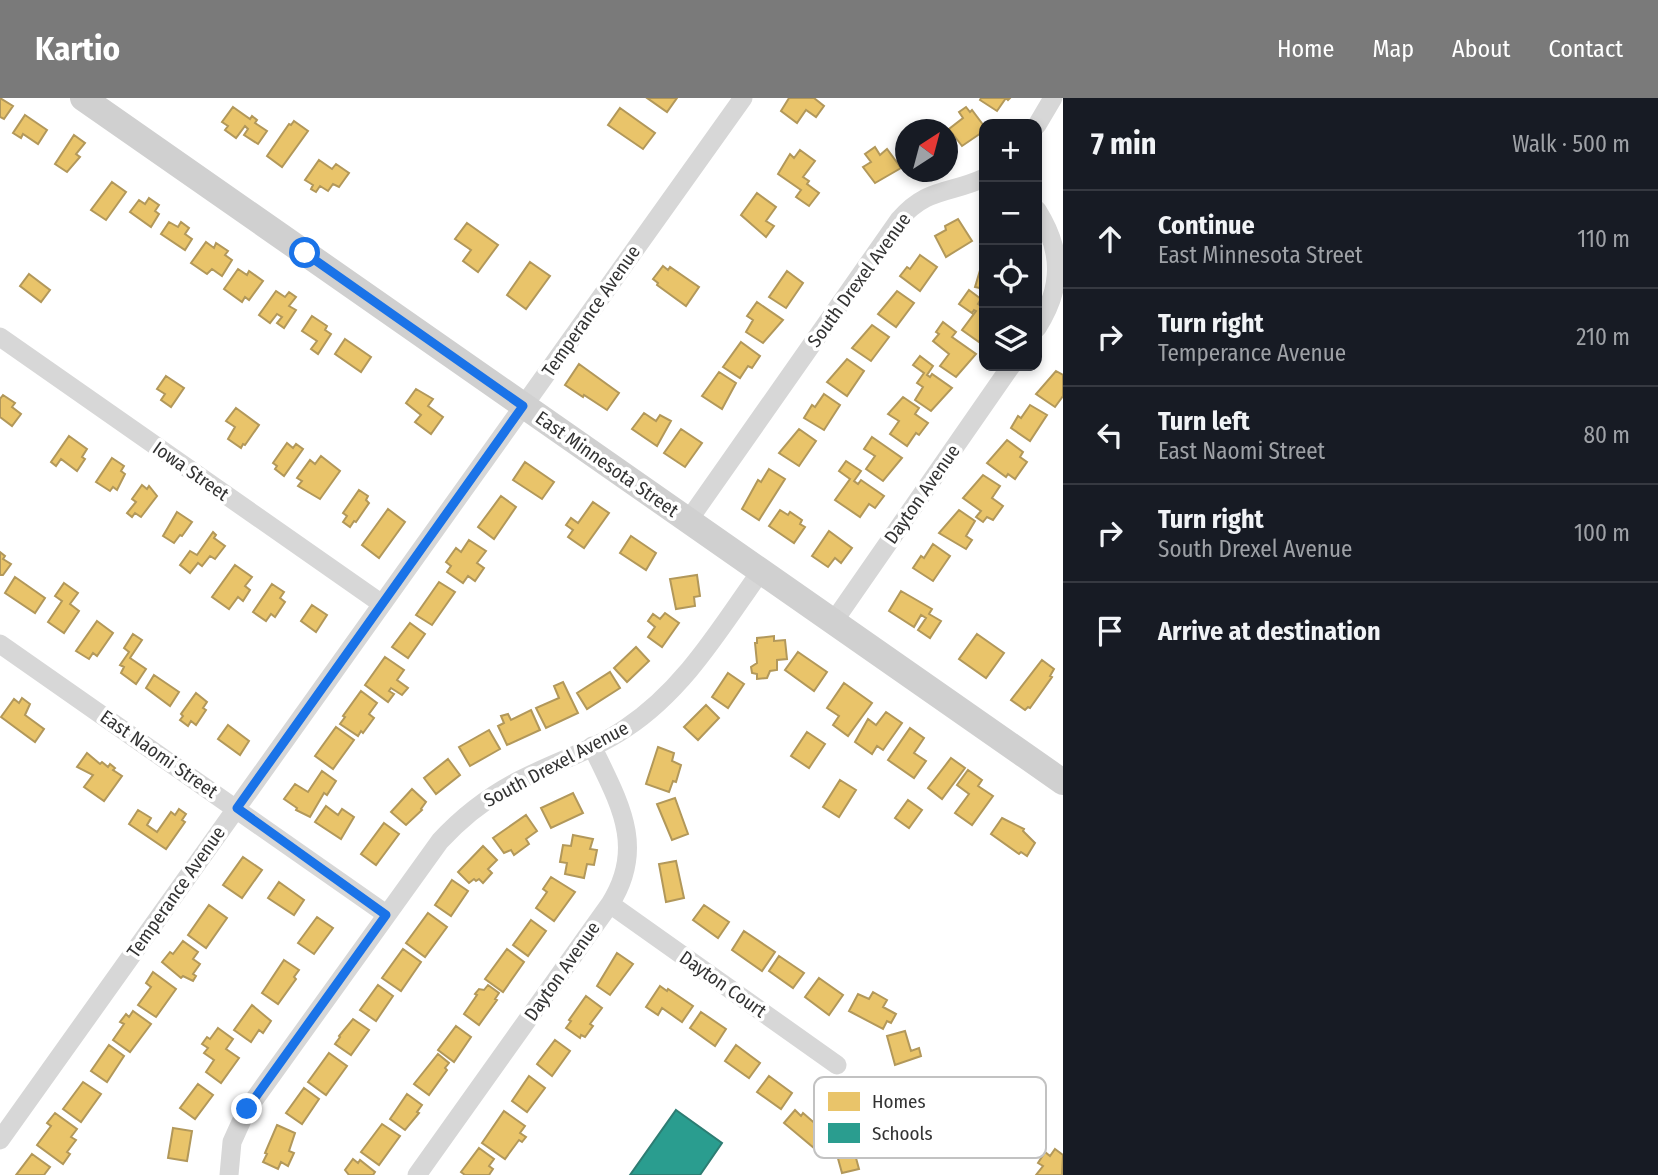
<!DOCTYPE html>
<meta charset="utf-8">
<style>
body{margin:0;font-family:"Fira Sans Condensed",sans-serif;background:#242831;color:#f1f3f6}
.controls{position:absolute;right:21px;top:21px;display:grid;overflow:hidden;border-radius:14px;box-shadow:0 4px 10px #0003}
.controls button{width:63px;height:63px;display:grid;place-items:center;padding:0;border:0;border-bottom:2px solid #363941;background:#171b24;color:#f1f3f6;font:35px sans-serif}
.compass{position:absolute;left:895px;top:21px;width:63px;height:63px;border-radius:50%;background:#171b24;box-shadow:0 4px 10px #0003;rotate:36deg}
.stop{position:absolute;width:21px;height:21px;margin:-16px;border:5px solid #1a73e8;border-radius:50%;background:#fff}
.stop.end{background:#1a73e8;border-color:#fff;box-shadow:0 2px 7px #0008}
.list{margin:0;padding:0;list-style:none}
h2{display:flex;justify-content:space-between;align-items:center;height:91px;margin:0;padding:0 28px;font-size:30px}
h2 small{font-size:23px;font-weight:400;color:#9ea1a6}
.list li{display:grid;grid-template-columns:46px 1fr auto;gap:21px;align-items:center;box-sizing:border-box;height:98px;padding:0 28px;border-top:2px solid #363941}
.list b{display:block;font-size:26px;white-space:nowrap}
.list p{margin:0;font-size:23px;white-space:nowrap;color:#9ea1a6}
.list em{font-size:23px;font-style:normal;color:#9ea1a6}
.icon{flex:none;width:38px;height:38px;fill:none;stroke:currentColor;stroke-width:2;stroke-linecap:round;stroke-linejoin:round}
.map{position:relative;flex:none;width:1063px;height:1077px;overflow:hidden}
header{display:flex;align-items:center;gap:42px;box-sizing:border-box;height:98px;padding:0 35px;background:#7a7a7a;color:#fff}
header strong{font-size:33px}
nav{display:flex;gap:38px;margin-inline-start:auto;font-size:24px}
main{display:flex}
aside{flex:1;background:#171b24}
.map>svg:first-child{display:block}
</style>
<header>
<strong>Kartio</strong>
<nav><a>Home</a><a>Map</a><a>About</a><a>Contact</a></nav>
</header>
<main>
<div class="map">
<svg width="1063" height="1077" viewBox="0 0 1063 1077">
<rect width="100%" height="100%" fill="#fff"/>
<path fill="#e9c46a" stroke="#b2985a" stroke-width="2" d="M0 0 13 8 4 21 0 19Z
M647 0H677L667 14Z
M789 0H814L824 8 816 19 806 12 797 25 781 13Z
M981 0H1010L1008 2 1006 0 997 13 980 2Z
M233 9 250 21 252 18 257 22 255 25 267 33 258 46 244 37 248 31 245 28 236 40 225 32 228 28 222 24Z
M966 9 970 14 972 12 984 28V33L962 48 949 31 963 20 959 14Z
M620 10 655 35 643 51 608 27Z
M25 17 47 32 38 46 23 36 21 40 13 35Z
M294 23 308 33 282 69 267 58 289 26 291 27Z
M74 37 85 45 76 56 80 59 67 74 55 66Z
M875 49 880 57 887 51 901 70 875 85 863 69 871 64 865 56Z
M800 52 815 63 803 79 809 83 807 86 819 95 809 108 796 99 801 92 778 76 790 56 794 60Z
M319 62 332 71 336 66 349 75 339 89 333 86 328 93 320 88 316 94 311 91 313 87 305 82Z
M112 84 126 94 106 122 91 112Z
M757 95 776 109 766 123 774 128 766 139 741 117Z
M149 100 159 107 155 113 159 116 151 129 130 114 139 102 145 106Z
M958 121 972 143 946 159 935 138 946 132 945 128Z
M169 124 178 129 181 124 189 130 185 136 192 141 185 152 161 136Z
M467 125 498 147 478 174 463 163 471 152 455 141Z
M206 144 214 150 216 145 228 153 225 157 232 162 222 178 212 171 207 176 191 165Z
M920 157 937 169 920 193 900 178 907 169 910 171Z
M530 164 550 178 526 211 507 197Z
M663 168 668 172 670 169 699 189 686 208 657 187 658 185 653 181Z
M981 169 984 170V191L975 189Z
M238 171 247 177 249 173 263 183 249 202 245 199 242 204 224 191Z
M787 173 803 185 786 210 769 199Z
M29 176 50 192 41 204 20 188Z
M969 192 981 201 978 206 984 210V236L979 244 962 232 976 213 974 212 972 215 959 206Z
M276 193 285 199 289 194 296 199 289 208 296 212 284 230 277 225 282 219 277 216 270 225 259 217Z
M897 193 914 205 896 229 878 216Z
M757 204 783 222 763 245 746 234 753 222 747 218Z
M312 218 327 228 325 232 331 236 318 256 311 251 317 243 302 233Z
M943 224 956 234 952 239 976 256 956 279 940 268 949 256 933 243 939 236 936 234Z
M872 227 889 239 871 263 852 250Z
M345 241 371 259 361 274 335 256Z
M741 244 760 258 752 270 748 268 740 280 723 269Z
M920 258 933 268 927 277 930 279 932 276 952 290 931 313 915 302 923 289 917 285 924 275 913 267Z
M847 261 864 273 847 298 827 284Z
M579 266 619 295 607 312 584 297 583 299 565 287Z
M1056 273 1063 277V298L1055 309 1036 296Z
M719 274 736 285 722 311 702 298Z
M166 278 184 290 171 309 161 302 165 296 157 291Z
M416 291 433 301 428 308 443 319 431 336 415 324 421 317 406 305Z
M824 296 840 307 824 332 804 320 812 307 815 309Z
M3 297 15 305 12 309 21 316 12 328 0 319V301Z
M903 299 919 310 915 316 928 325 919 337 916 335 907 348 890 336 899 323 888 316Z
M1030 307 1047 317 1030 343 1011 330 1018 318 1021 320Z
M236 310 259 327 245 347 243 346 241 350 228 341 235 329 226 323Z
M644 315 656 323 660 317 671 323 657 348 632 331Z
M681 331 702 345 685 369 664 355Z
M799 331 816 343 799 368 779 355Z
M69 338 87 351 82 359 85 361 77 373 61 361 56 368 51 364Z
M872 339 902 360 883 383 866 371 875 358 864 351Z
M1007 342 1023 354 1020 359 1027 364 1015 381 1008 376 1006 379 987 365Z
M287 345 293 350 296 346 303 351 284 378 275 371 277 368 273 365Z
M321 358 340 373 320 401 298 388 302 383 297 380 310 362 315 366Z
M112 360 124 368 121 373 125 376 117 392 113 389 110 393 96 384Z
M846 363 861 373 854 383 858 386 861 382 884 398 875 410 869 406 860 419 835 402 850 381 839 373Z
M525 364 554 384 542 401 513 382Z
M769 371 785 381 759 422 742 411 758 382 761 384Z
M983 377 1000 388 992 400 1003 408 993 422 987 419 983 424 976 419 981 413 963 400Z
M142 387 147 391 149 388 157 398 141 419 135 415 132 419 127 415 136 404 132 401Z
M359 392 368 398 366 402 369 405 356 424 354 423 350 429 343 424 347 418 343 415Z
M501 398 516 409 494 441 478 429Z
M593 404 609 415 584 450 568 439 573 432 566 427 571 420 578 425Z
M388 411 405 424 379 460 362 447Z
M780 412 788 417 790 414 802 422 800 426 805 429 794 445 769 428Z
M959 412 975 423 966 438 972 442 966 451 939 435Z
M177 414 192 424 182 438 180 437 174 445 163 438Z
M829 433 852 450 841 465 835 460 828 469 812 458Z
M213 434 216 437 214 440 225 448 215 461 210 458 202 468 198 465 190 475 180 467 190 453 197 457Z
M631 438 656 455 646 472 620 455Z
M469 442 486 453 477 465 484 470 475 483 468 478 463 485 447 474 451 468 446 464 456 450 461 454Z
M933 446 950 458 933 483 913 470 921 458 924 460Z
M0 454 5 458 3 461 11 466 3 477H0Z
M235 467 252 479 245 488 250 492 243 503 238 499 229 511 212 499Z
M697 477 700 498 694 499 695 508 676 511 670 481Z
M15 479 45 500 35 515 5 495Z
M439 484 455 494 432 527 416 517Z
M64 485 78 495 70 506 79 513 64 535 48 524 62 503 55 498Z
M272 486 284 494 280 500 285 504 275 519 271 516 266 523 253 514Z
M901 493 932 511 929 516 941 523 930 540 918 532 926 520 921 517 914 529 889 513Z
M312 507 327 517 316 534 301 523Z
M665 515 679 525 662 549 648 539 655 529 648 523 653 516 660 521Z
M97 523 113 535 97 558 93 555 89 561 76 553Z
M410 525 425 536 408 560 392 549Z
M133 536 142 542 130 560 146 571 136 586 121 575 124 569 120 567 129 554 124 550Z
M977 536 1004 555 986 580 959 561Z
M774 538V543L785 542 787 561 777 562V572L770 573 767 580 757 581V576L752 575 751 569 757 565 755 545H757V540Z
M636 549 649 563 627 584 614 570Z
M798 554 827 574 814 593 785 572Z
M385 559 404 572 397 582 408 590 402 597 391 590 389 593 394 596 388 604 365 587Z
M1042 562 1054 571 1050 578 1052 579 1030 610 1028 609 1025 612 1011 602Z
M610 574 620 590 587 611 577 595Z
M728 575 744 586 728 610 712 599Z
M154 577 179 594 170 608 146 590Z
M563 584 578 615 546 630 536 610 559 600 554 588Z
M844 585 872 605 848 638 833 627 839 618 827 610Z
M361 593 377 605 369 616 374 620 363 635 361 633 358 638 340 626 345 619 343 618Z
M196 595 207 604 203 610 206 612 196 627 191 623 188 628 180 622 183 618 181 616Z
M22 600 30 606 25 617 44 631 35 644 1 619 14 601 19 605Z
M706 607 719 620 698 642 684 629Z
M531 612 540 632 507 647 498 628 504 625 501 618 508 616 511 622Z
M886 614 902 625 883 652 877 648 872 656 855 644 868 621 876 627Z
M228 627 249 643 240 657 218 641Z
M336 629 354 642 333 671 315 658Z
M910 630 924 640 914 655 926 663 914 680 888 662Z
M489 632 500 651 470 668 459 649Z
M807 634 825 646 809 670 791 658Z
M658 649 674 655 672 663 681 667 676 684 673 683 669 694 646 686Z
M87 655 100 666 102 664 108 669 110 666 115 670 113 672 122 678 104 703 84 689 93 677 77 669Z
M951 660 965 670 942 701 928 690Z
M448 661 460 677 436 696 424 680Z
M968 672 982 682 978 688 993 698 972 727 955 715 969 696 957 687Z
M322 673 336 683 327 697 324 695 310 719 296 712 297 710 284 701 295 686 308 694Z
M840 682 856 692 839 719 823 709Z
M412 691 426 704 421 711 422 712 406 727 391 714Z
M573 695 583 715 551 730 541 710Z
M675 700 688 736 672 742 657 706Z
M908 702 922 712 909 730 895 720Z
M326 708 338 717 342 711 354 719 341 741 315 724Z
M179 711 186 716 182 722 185 724 166 751 129 726 138 712 151 720 147 727 157 734 171 714 175 717Z
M526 717 537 733 526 741 529 746 514 757 511 752 504 755 493 740Z
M1002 720 1024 731 1023 733 1035 745 1027 758 1021 754 1019 756 991 736Z
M384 725 399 736 376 767 361 756Z
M573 737 593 741 590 751 597 752 594 767 587 766 584 780 565 776 567 765 560 764 563 747 571 748Z
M483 748 497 762 488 771 492 775 483 785 479 781 476 783 474 781 469 785 458 774Z
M243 759 262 772 242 800 223 787Z
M676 763 684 800 666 804 659 766Z
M551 779 575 794 554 823 536 810 547 794 543 791Z
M452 782 468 793 451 818 435 807Z
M279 784 304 802 294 817 268 800Z
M209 807 227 820 206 850 188 837Z
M704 807 729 824 718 840 693 822Z
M428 815 447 829 425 859 406 845Z
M317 819 333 830 314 856 298 845Z
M531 822 546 833 528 858 513 847Z
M744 833 775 854 762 873 732 852Z
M183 843 198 854 193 861 200 866 193 876 196 878 193 883 183 878 181 880 162 864 170 854 173 856Z
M403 851 421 864 401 893 382 880Z
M507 851 524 864 503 894 485 881Z
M617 855 633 866 610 897 597 888Z
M779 858 804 875 793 890 769 873Z
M284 862 299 872 294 879 296 881 278 906 262 895Z
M153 874 176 891 156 919 138 907 151 889 146 885Z
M819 880 843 897 829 917 805 899Z
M378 887 393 898 376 923 360 912Z
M488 887 499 895 495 901 497 902 479 927 464 916 477 897 475 896 479 891 484 892Z
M660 888 667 893 668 891 693 908 682 924 662 910 658 917 646 909Z
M873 894 887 902 883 909 896 916 891 925 887 923 883 931 849 913 858 896 869 901Z
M586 898 602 910 590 926 593 928 585 939 581 937 580 940 566 930 571 923 569 922Z
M252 907 271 923 263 935 259 932 251 944 234 932Z
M133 913 151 926 130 954 113 942 124 926 120 924 126 916 129 919Z
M701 914 726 931 715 948 690 930Z
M353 921 369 932 351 957 335 946 340 939 339 938Z
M456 928 471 939 454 964 438 952Z
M218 930 233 941 226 951 239 960 221 985 206 974 214 962 204 955 208 950 202 946 207 939 210 941Z
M905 933 911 953 919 950 921 958 895 967 887 938Z
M555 942 570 953 552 978 537 966Z
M109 947 124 958 107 984 91 973Z
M736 947 760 965 749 980 725 963Z
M329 955 347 968 326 997 308 984Z
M438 956 449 965 445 970 447 972 429 997 414 986Z
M529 978 545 990 527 1014 512 1003Z
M769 978 792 995 781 1011 757 994Z
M83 984 101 996 81 1024 63 1011Z
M198 986 213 997 195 1021 180 1010Z
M304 990 319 1001 302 1026 286 1015Z
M407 996 422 1007 417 1014 419 1015 405 1032 390 1021Z
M795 1012 801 1018 803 1015 826 1035 814 1050 784 1025Z
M504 1013 525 1028 520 1035 526 1039 522 1044 519 1042 505 1061 482 1045Z
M55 1015 77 1031 71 1039 76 1042 67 1054 70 1056 63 1066 37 1047 51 1028 47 1025Z
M871 1018 876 1037 860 1040 865 1058 856 1060 859 1071 842 1075 837 1057 852 1053 849 1043 846 1044 841 1026Z
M382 1026 400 1038 379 1067 361 1054Z
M277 1027 295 1035 289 1053 294 1055 288 1068 281 1064 278 1071 263 1064 267 1056 265 1055Z
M173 1030 192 1033 187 1063 168 1060Z
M479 1050 494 1061 489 1068 493 1071 489 1077H465L461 1074Z
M1055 1051 1063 1057 1062 1077H1036L1043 1068 1038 1065 1045 1054 1050 1058Z
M32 1056 50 1069 44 1077H16Z
M353 1061 358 1065 360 1062 375 1074 373 1077H349L345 1072Z"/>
<path fill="#2a9d8f" stroke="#2d7d73" stroke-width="2" d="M676 1012 722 1045 700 1077H630Z"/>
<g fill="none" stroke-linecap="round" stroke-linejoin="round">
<path stroke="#d7d7d7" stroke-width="19" d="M1037 27 1053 0
M1037 112C1063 153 1063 189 1037 230
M0 239 382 506
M688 423 899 122C927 89 950 96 984 80
M834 523 1011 268
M0 546 386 816
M610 806 837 967
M0 1042 743 0
M229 1077 232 1044 246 1013 440 743C463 718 489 698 520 682 555 664 594 652 626 630 685 591 721 529 761 473
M417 1077 610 806C647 748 618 703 592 648"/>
<path stroke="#d0d0d0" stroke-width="26" d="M83 0 1063 684"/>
</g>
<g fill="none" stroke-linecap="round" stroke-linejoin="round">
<path stroke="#1a73e8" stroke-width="9" d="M247 1011 386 817 237 710 523 308 305 155"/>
</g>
<g text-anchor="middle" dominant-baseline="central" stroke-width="7" stroke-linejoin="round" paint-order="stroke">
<g font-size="19" fill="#333" stroke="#fff">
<text transform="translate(859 182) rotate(-54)">South Drexel Avenue</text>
<text transform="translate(591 213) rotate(-55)">Temperance Avenue</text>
<text transform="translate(607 366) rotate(35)">East Minnesota Street</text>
<text transform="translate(191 373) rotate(35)">Iowa Street</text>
<text transform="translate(922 396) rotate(-55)">Dayton Avenue</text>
<text transform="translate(159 656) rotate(35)">East Naomi Street</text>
<text transform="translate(556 666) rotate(-28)">South Drexel Avenue</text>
<text transform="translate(176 794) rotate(-55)">Temperance Avenue</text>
<text transform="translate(562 873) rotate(-55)">Dayton Avenue</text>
<text transform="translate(723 886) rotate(35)">Dayton Court</text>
</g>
</g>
<rect x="814" y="979" width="232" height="81" rx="10" fill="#fff" stroke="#c2c2c2" stroke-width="2"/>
<rect x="828" y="994" width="32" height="19" fill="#e9c46a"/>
<rect x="828" y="1025" width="32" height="20" fill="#2a9d8f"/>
<g font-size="19" fill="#333">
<text x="872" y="1010">Homes</text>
<text x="872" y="1042">Schools</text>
</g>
</svg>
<div class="controls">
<button>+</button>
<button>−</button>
<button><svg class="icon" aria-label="locate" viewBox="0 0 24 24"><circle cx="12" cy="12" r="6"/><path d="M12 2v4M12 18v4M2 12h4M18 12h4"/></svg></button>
<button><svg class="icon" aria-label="layers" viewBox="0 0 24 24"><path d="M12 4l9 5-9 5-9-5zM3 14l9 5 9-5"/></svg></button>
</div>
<svg class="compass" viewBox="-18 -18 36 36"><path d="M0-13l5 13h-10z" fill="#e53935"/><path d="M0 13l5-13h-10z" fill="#9ea1a6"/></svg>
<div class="stop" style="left:305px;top:155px"></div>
<div class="stop end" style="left:247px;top:1011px"></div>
</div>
<aside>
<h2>7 min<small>Walk · 500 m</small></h2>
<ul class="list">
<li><svg class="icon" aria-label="ahead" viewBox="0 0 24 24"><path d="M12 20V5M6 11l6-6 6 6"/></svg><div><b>Continue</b><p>East Minnesota Street</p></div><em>110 m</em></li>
<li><svg class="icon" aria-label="right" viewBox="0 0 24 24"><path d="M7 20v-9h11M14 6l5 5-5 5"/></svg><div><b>Turn right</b><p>Temperance Avenue</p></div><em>210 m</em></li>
<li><svg class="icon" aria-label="left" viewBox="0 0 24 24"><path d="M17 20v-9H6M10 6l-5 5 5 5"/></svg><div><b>Turn left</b><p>East Naomi Street</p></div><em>80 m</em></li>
<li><svg class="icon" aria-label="right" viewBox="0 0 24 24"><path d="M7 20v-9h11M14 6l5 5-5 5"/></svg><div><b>Turn right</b><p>South Drexel Avenue</p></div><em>100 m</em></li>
<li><svg class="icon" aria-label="arrive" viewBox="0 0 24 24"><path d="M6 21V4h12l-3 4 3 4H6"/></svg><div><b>Arrive at destination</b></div></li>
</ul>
</aside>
</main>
